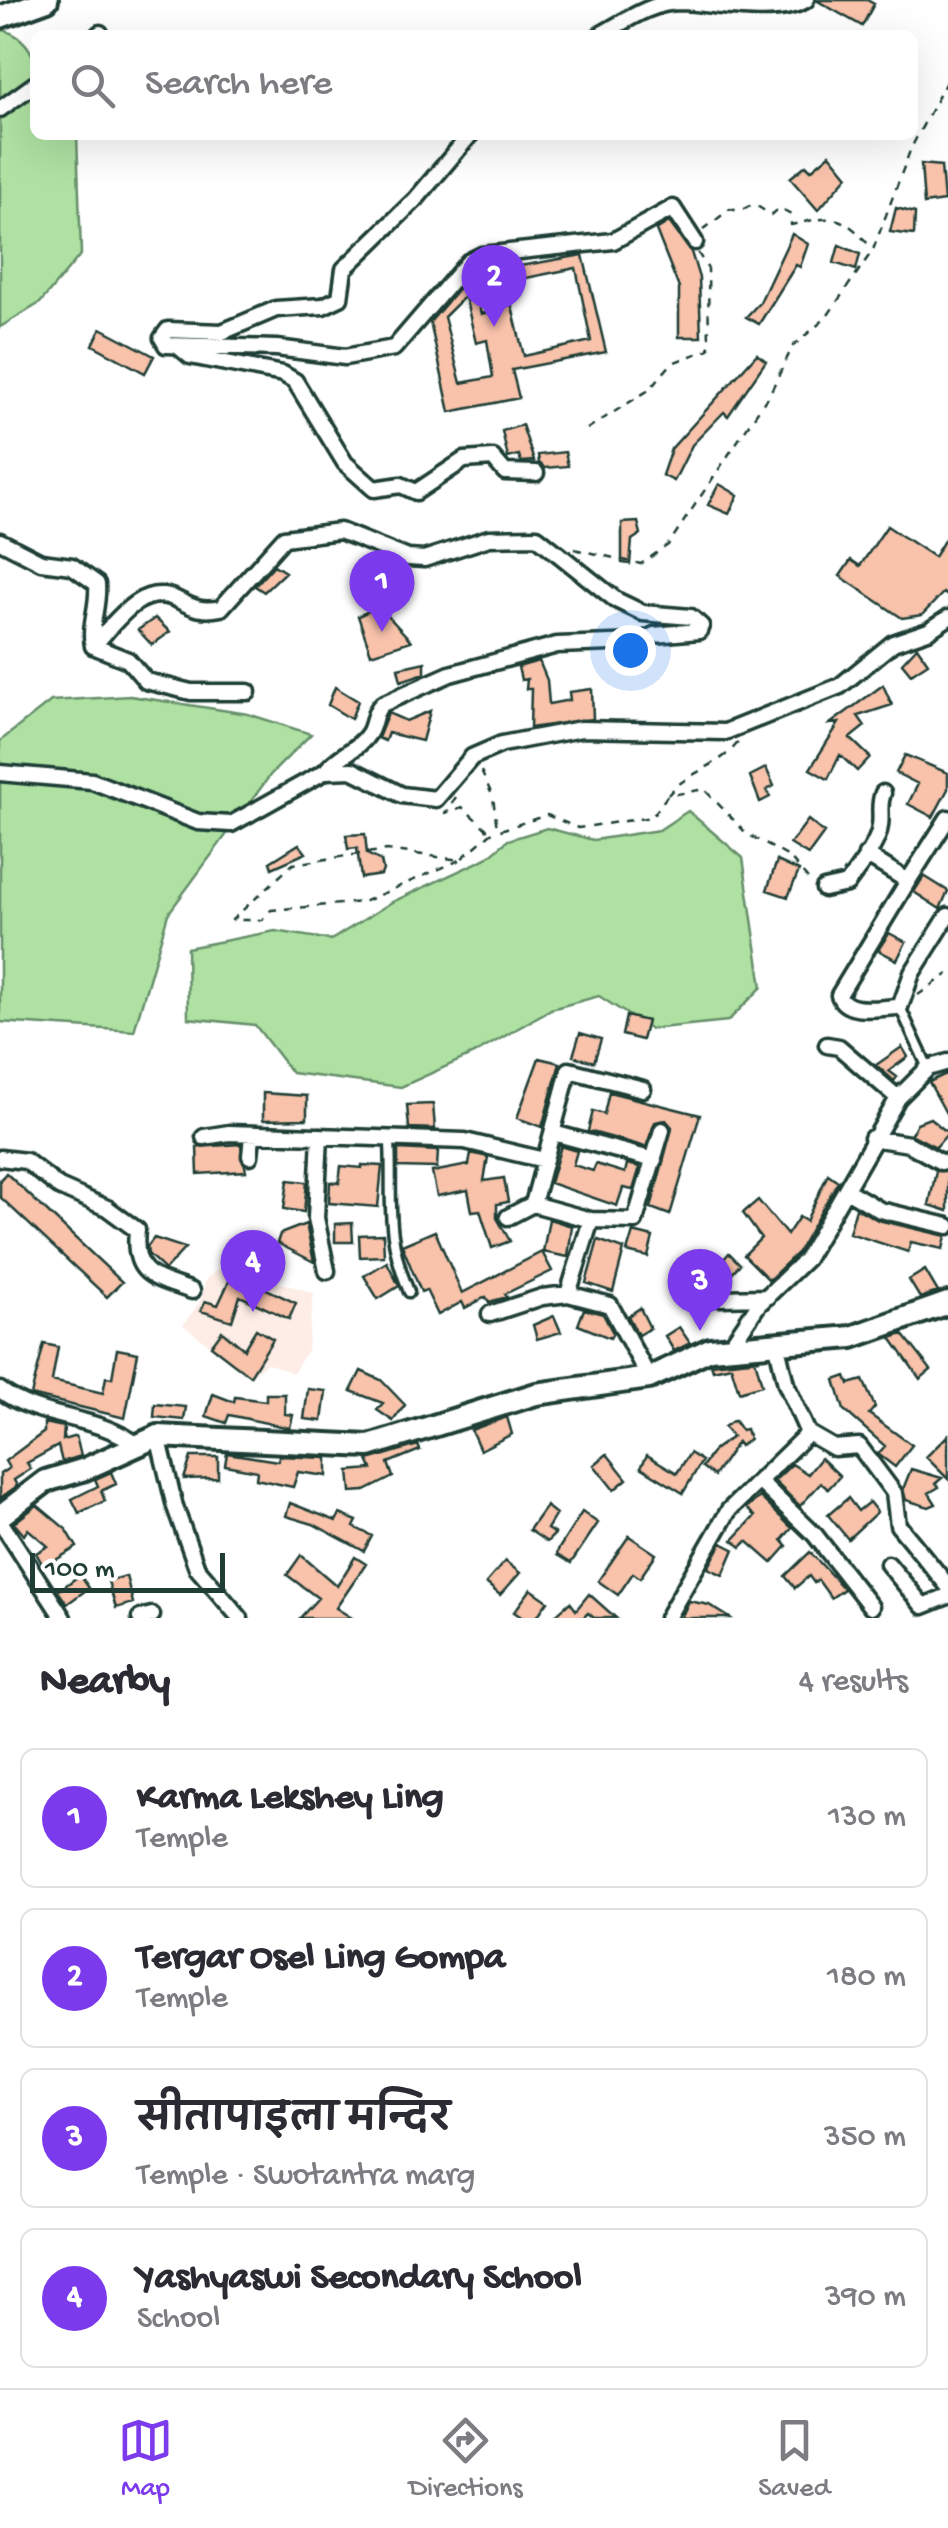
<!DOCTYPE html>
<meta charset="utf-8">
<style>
body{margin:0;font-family:"Gochi Hand","Playpen Sans Deva",sans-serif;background:#f2f2f3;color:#2b2b33}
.scale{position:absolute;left:30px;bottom:25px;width:195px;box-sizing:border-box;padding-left:10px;border:5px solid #1f3d34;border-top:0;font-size:28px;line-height:35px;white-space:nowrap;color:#1f3d34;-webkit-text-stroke:8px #fff;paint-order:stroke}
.you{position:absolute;left:630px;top:650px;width:35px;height:35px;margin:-25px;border:8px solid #fff;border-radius:50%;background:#1a73e8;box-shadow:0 0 0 15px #1a73e833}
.badge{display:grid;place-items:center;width:65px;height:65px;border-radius:50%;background:#7c3aed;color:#fff;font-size:32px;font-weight:700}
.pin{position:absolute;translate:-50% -82px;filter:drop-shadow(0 2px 5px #0008)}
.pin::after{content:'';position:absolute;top:52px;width:35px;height:30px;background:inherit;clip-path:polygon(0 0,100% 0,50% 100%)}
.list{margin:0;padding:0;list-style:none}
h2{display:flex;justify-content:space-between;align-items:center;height:130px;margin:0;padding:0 40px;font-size:42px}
h2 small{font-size:32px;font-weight:400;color:#7c7c81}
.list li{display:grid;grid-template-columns:65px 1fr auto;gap:30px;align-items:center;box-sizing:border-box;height:140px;margin:0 20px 20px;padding:0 20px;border:2px solid #e1e1e2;border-radius:15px}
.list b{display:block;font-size:38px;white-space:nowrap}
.list p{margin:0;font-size:32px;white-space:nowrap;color:#7c7c81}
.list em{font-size:32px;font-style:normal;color:#7c7c81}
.icon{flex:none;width:55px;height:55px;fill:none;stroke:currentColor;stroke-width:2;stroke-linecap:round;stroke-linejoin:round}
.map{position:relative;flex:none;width:948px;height:1618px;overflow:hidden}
.search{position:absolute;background:#fff;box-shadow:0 10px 40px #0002;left:30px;right:30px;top:30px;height:110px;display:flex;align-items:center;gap:25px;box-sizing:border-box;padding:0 35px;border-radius:15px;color:#7c7c81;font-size:38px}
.sheet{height:770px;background:#fff}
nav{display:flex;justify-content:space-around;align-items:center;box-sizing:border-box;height:140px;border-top:2px solid #e1e1e2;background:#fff;font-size:28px;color:#7c7c81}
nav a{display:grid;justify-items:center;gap:5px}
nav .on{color:#7c3aed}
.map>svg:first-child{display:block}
</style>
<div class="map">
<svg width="948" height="1618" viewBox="0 0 948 1618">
<rect width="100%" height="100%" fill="#fff"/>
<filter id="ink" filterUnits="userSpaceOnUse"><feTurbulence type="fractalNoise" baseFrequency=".01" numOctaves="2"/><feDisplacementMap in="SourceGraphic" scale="20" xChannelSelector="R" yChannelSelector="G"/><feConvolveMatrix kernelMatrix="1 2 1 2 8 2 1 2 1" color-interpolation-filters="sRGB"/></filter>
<g filter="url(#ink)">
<path fill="#fdede6" d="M223 1265 314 1293 307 1351 293 1373 267 1363 250 1376 183 1325 201 1300 206 1279Z"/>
<path fill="#aee1a2" stroke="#668f6b" stroke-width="2.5" d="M0 29C50 42 35 93 35 135H77L81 254 40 303 0 327Z
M130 696 248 714 311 734 271 774 168 914 134 1031 0 1022V741L51 701Z
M688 811 743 858 762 987 728 1021 650 1029 599 996 551 1009 476 1053 401 1087 292 1073 255 1025 188 1018 187 948 275 931 331 940 392 902 487 858 508 840 547 828 593 840 659 830Z"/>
<path fill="#f8c2ab" stroke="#1f3d34" stroke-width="2.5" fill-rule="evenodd" d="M816 0H867L874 4 862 26Z
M830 154 848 176 818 210 790 178 806 165 811 170Z
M921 164 941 166 944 201 924 204Z
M896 208 915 213 914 235 890 232Z
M669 222 691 252 699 278 701 337H679V288L656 230Z
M792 234 808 244 800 267 796 265 759 324 746 317 760 302Z
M839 245 860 254 856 270 834 263Z
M583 255 606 352 512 370 519 398 450 412 430 322 467 279 480 273ZM576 268 591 341 524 356 506 282ZM495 287 501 309 481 314 475 291ZM465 296 476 343 487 340 493 377 461 383 444 317Z
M101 328 154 356 145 373 93 345Z
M757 354 766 361 728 416 724 412 692 445 674 481 662 475 671 449Z
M522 425 534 461 521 462 519 455 508 458 502 431Z
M565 452 568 466 545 468 539 463 538 455Z
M719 484 738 495 729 514 708 505Z
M638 522 641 534 632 540 630 564 622 563V523Z
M887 526 934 557 948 534V596L943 593 922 615 902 618 840 576 851 560 860 566Z
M274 565 285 572 264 592 255 586Z
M371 610 388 616 411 641 371 654 358 616Z
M155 618 170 632 152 645 138 630Z
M917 647 928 663 911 674 902 663Z
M539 661 547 680 549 704 570 700 569 692 592 689 593 719 530 728 531 689H526L527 679 521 680 518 667Z
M425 662V673L401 681 398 668Z
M883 685 892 705 858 716 865 726 850 738 870 757 857 771 840 755 828 779 810 769 839 723 830 724Z
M335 687 358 701 351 719 328 705Z
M430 711 422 741 388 733 385 741 378 738 388 713 406 721Z
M905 755 948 773V789L933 817 908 804 918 784 896 773Z
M766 768 774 786 767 790 770 797 760 802 750 776Z
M808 820 824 833 808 855 790 844Z
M365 834 367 854 381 861 383 870 381 875 361 878 357 848 348 849 346 835Z
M299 844 306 853 272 868 270 862Z
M777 861 799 871 788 897 767 890Z
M924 876 948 891 940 909 914 892Z
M889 933 906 942 897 960 878 950Z
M626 1016 647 1021 642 1040 622 1035Z
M580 1033 601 1039 594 1062 573 1056Z
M902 1047 908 1057 889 1071 897 1077 894 1081 876 1065Z
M539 1058 560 1063 542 1127 517 1118Z
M948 1073V1117L929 1082Z
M609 1092 700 1115 670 1215 651 1208 672 1127 666 1120 655 1122 646 1147 588 1131 593 1111 604 1114Z
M263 1093 307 1096V1119L263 1120Z
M433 1104 435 1129 409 1128 407 1105Z
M930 1118 948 1133 936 1147 911 1134 917 1123Z
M241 1144 246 1171 198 1174 197 1147Z
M561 1146 577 1151 573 1165 593 1171 596 1164 625 1173 627 1164 640 1167 633 1190 623 1188 617 1206 550 1183Z
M398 1149 438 1151 437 1168 398 1167Z
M471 1153 488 1157 484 1181 504 1178 508 1202 497 1204V1218L510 1241 492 1248 480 1210 472 1211 468 1190 437 1196 432 1172 469 1165Z
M362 1165 382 1166 378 1207 329 1203 330 1182 339 1183 341 1166 362 1168Z
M936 1171H948V1211L929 1205Z
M6 1173 122 1282 107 1297 0 1197V1180Z
M828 1174 838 1181 798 1252 769 1280 744 1255 761 1238 743 1213 758 1200 787 1235 799 1217 806 1221Z
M288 1180 307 1182 304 1212 284 1209Z
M856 1208 878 1220 946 1236 943 1249 911 1242 908 1252 849 1233Z
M549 1219 572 1226 568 1257 543 1252Z
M352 1223 353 1242H335V1224Z
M306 1224 314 1262 277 1243 280 1234Z
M435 1231 462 1293 542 1252 552 1271 505 1294 507 1297 489 1302 486 1297 465 1308 462 1302 438 1315 426 1290 421 1292 402 1245Z
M633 1232 653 1237 648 1257 627 1252Z
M383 1234 384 1256 360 1257 359 1235Z
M154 1238 185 1248 165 1270 148 1254 147 1247Z
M598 1240 624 1249 613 1292 586 1283Z
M729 1253 740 1264 722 1284 711 1274Z
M387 1262 399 1286 378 1299 364 1276Z
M925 1270 938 1292 920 1298 909 1280Z
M233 1273 296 1303 289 1319 240 1296 232 1321 201 1311 205 1301 218 1305Z
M640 1308 650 1328 638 1335 628 1316Z
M584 1309 603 1314 613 1333 610 1338 578 1325Z
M554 1316 561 1332 537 1339 533 1325Z
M679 1327 690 1343 674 1351 665 1336Z
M256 1329 273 1339 250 1376 211 1346 222 1331 244 1349Z
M903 1334 931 1370 920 1379 891 1338Z
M44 1344 58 1347 52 1381 103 1393 106 1377 112 1378 117 1349 138 1353 125 1418 31 1395Z
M755 1359 762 1385 739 1392 731 1366 713 1370 711 1364 760 1359Z
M361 1371 381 1380 405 1405 393 1421 377 1410 383 1403 351 1391Z
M846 1376 849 1384 863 1380 875 1407 869 1414 912 1445 895 1467 878 1454 885 1446 844 1410 835 1380Z
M308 1389 326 1391 322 1421 304 1419Z
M213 1394 234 1402 235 1397 266 1401V1394H285V1414L293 1415 290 1428 229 1415 226 1423 206 1416Z
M155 1404 186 1407 184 1420 154 1417Z
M507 1417 512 1434 480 1450 471 1430Z
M734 1420 741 1430 746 1429 749 1439 740 1446 737 1442 714 1476 702 1467 714 1450 732 1437 724 1427Z
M44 1423 64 1427 63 1440 76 1436 81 1456 62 1462 58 1446 27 1463 31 1469 14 1480 17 1486 0 1498V1474L9 1468 5 1461 44 1432Z
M948 1435V1479L926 1457Z
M418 1445 420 1450 388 1463 393 1477 365 1491 351 1492 349 1471 372 1469 368 1460Z
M227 1453 278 1461 279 1456 327 1458V1476L298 1472 293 1487 256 1479 257 1471 225 1465Z
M690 1453 702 1461 683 1493 641 1467 647 1455 677 1473Z
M607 1454 627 1479 614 1490 594 1465Z
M191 1457H218V1478L184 1479Z
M821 1458 840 1476 828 1489 821 1483 800 1506 774 1481 792 1464 808 1474Z
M911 1469 942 1478 936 1483 939 1487 929 1493 936 1504 929 1507 906 1500 903 1489Z
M111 1472 116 1484 101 1491 105 1501 79 1513 72 1499 98 1486 95 1479Z
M760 1497 792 1528 782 1540 787 1546 772 1563 747 1541 741 1547 733 1540 755 1516 746 1508Z
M848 1498 858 1511 869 1502 877 1512 848 1539 828 1515Z
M290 1503 336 1521 340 1514 357 1521 354 1527 372 1536 364 1551 313 1524 286 1516Z
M37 1505 67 1530 77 1547 44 1567 36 1553 48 1546 28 1529 24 1535 14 1523Z
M546 1506 556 1514 547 1529 555 1534 547 1542 529 1530Z
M582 1512 598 1523 571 1563 557 1555 558 1550Z
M629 1536 656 1554 640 1578 633 1573 618 1595 598 1581Z
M722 1543 734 1549 723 1575 708 1568Z
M810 1552 844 1589 831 1598 818 1580 814 1583 809 1576 795 1588 785 1576Z
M301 1555 337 1586 355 1557 366 1564 336 1608 352 1618H300L318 1598 287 1575Z
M505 1561 520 1573 500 1595 486 1583Z
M80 1575 89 1588 67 1604 58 1591Z
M126 1576 133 1603 116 1608 108 1581Z
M531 1589 548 1601 536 1618H523L514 1612Z
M589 1594 616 1618H594L588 1613 583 1618H552L570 1602 576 1610Z
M689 1601 709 1605 730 1618H681Z"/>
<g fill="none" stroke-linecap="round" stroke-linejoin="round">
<defs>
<path id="lane" d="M900 1007 928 1068
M396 1139 390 1142C393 1203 384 1231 409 1292"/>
<path id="street" d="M98 35 100 33
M600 35C624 22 651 2 680 2 715 3 774 18 806 0
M0 109 35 84
M470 135 416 199 344 269 340 298 323 306 276 309 222 332 168 330 162 338 166 345 277 348 345 357 394 348 468 262 482 255 613 241 673 208 695 242
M178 346 190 356 283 374 295 381 345 463 374 489 401 485 416 492 464 460 493 458 505 472 536 473
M0 541 41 562 72 566 97 584C99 607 89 624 93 646
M248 692H191L146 681 128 660 93 646C115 623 141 582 176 599 194 608 201 612 221 608L284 538 340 531 408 558 424 559 489 538 537 537 616 600 643 613 691 617 701 626 699 631 654 635 639 642 557 645 450 674 382 704C373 712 375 723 369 733 358 751 338 754 326 771
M0 773 92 781 198 822 231 824 326 771 352 770 402 795 436 799 472 757 502 744 581 729 725 732 840 686 893 643 928 631 948 618
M866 855 908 881 839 995C846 1016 881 1007 900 1007L912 973 948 916
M908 881 948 818
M824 889 847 884C858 868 878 845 880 826 882 813 878 806 883 793
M827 1045 839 1047 898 1098
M553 1133 654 1160
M320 1136 316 1218 327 1271
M204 1137 229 1133 465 1141 544 1160
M872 1138 909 1144 941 1162
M250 1156 252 1136
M0 1158 26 1161 59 1187 107 1208 137 1230C132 1277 154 1277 192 1291
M848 1191 880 1210 948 1226
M533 1204 591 1220 635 1221 662 1130
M508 1217 533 1204 569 1070 643 1089
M591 1220 568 1294 610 1305 649 1378
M693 1287 719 1298 767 1297
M490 1314 542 1297 568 1294
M731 1345 758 1305 806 1259 898 1098 928 1068 948 1062
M0 1390C41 1421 97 1414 139 1446
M808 1433 834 1448 859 1446 894 1493 898 1525 948 1586
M158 1436 175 1507 197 1568 240 1618
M760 1482 815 1535 871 1607
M0 1521 63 1618
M888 1564 923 1606 948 1596
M140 1618 152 1615
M667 1618 729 1510 808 1433 786 1384 777 1346"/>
<path id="secondary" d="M0 17 47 0
M0 1516 46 1481 85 1469 158 1436 369 1446 536 1394 649 1378 710 1349 852 1337 948 1303"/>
</defs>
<use href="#lane" stroke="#1f3d34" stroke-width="15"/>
<use href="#street" stroke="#1f3d34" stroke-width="21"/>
<use href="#secondary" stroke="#1f3d34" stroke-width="28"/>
<path stroke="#1f3d34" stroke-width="2.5" stroke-dasharray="8 8" stroke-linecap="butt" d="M703 230 730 209 739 211 754 204 771 215 780 208 791 215V225C833 215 843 213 872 249
M587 429 649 390 672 363 709 349 708 269 698 253
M574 549 641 564 668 545 770 393 793 346 826 318 873 250 911 148 948 78
M481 771 493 797 497 829
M668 795C687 771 721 767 739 741
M456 797 445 813 462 807 490 832
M460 860 363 902 271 910 262 920H232L293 864 387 850 460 860 491 833 547 815 578 828 652 817 667 796 704 789 747 834 789 857 813 885
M918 995 948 974"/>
<use href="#lane" stroke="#fff" stroke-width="8"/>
<use href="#street" stroke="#fff" stroke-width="14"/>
<use href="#secondary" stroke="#fff" stroke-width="20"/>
</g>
</g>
</svg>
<div class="scale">100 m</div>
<div class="you"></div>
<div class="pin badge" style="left:382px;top:632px">1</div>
<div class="pin badge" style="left:494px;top:327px">2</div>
<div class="pin badge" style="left:700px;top:1331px">3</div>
<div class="pin badge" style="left:253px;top:1312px">4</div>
<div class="search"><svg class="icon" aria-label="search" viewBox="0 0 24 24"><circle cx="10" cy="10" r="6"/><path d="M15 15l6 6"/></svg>Search here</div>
</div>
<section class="sheet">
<h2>Nearby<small>4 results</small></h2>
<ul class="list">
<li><span class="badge">1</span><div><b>Karma Lekshey Ling</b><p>Temple</p></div><em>130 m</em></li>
<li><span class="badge">2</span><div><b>Tergar Osel Ling Gompa</b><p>Temple</p></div><em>180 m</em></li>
<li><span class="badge">3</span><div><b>सीतापाइला मन्दिर</b><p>Temple · Swotantra marg</p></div><em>350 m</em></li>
<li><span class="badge">4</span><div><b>Yashyaswi Secondary School</b><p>School</p></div><em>390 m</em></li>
</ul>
</section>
<nav>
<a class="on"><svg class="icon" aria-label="map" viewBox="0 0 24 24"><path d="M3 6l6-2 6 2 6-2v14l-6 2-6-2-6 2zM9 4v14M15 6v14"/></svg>Map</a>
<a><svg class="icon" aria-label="directions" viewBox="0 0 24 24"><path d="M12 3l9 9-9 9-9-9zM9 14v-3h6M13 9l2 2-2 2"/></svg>Directions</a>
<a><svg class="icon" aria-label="saved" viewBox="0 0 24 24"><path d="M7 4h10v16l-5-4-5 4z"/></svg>Saved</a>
</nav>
